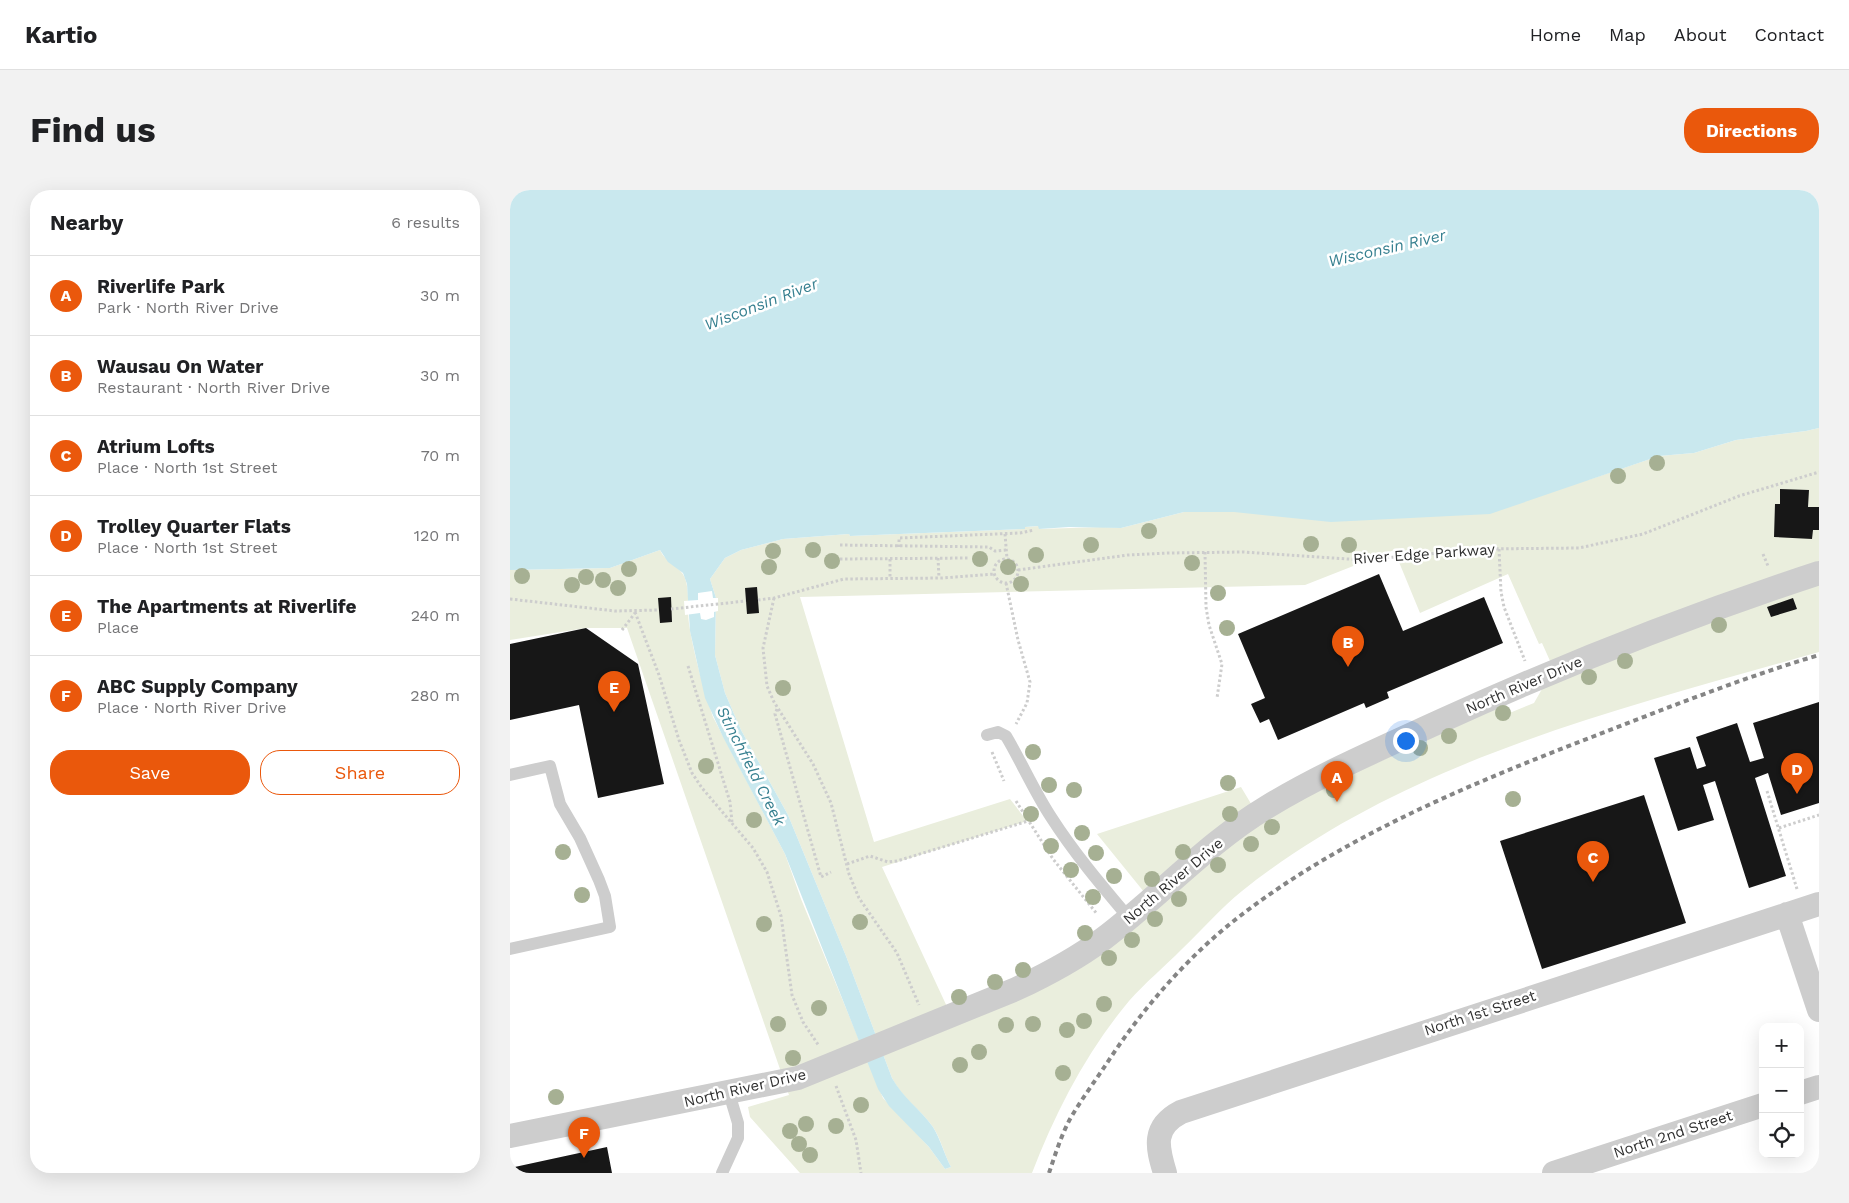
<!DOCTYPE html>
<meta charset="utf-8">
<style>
body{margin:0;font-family:"Work Sans",sans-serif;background:#f2f2f2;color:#202124}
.controls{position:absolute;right:15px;bottom:15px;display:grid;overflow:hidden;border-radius:10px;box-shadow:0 5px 20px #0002}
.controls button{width:45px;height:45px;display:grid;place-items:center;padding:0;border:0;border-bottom:1px solid #e0e0e0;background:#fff;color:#202124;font:25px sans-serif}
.you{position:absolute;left:895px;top:550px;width:18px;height:18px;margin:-12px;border:4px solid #fff;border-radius:50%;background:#1a73e8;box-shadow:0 0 0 8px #1a73e833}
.badge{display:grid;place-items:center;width:32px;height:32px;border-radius:50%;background:#ea580c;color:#fff;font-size:16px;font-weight:700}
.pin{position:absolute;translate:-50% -41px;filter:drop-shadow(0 1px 2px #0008)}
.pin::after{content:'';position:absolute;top:26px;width:18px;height:15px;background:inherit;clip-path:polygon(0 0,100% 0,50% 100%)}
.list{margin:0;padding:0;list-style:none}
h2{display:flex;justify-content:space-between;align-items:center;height:65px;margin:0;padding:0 20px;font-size:21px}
h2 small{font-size:16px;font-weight:400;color:#757577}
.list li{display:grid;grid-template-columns:32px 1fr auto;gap:15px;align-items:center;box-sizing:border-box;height:80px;padding:0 20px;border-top:1px solid #e0e0e0}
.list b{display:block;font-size:19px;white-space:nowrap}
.list p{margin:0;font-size:16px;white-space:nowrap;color:#757577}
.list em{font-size:16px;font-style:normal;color:#757577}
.actions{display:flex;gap:10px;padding:15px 20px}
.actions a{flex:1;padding:11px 0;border:1px solid #ea580c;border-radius:20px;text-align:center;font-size:18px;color:#ea580c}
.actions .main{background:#ea580c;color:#fff}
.icon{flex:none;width:28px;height:28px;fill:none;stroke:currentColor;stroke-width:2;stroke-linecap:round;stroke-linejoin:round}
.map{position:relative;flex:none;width:1309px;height:983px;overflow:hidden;border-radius:20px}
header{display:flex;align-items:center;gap:30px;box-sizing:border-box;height:70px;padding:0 25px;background:#fff;border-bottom:1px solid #e0e0e0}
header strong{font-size:24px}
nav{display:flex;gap:28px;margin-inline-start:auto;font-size:18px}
.intro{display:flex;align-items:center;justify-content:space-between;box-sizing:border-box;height:120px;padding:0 30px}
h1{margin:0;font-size:35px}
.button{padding:12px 22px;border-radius:20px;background:#ea580c;color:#fff;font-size:18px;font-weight:700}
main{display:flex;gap:30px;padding:0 30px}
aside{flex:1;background:#fff;border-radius:20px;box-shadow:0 5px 20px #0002}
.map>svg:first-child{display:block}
</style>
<header>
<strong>Kartio</strong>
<nav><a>Home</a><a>Map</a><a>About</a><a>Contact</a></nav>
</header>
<div class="intro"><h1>Find us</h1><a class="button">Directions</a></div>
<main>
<aside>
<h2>Nearby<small>6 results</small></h2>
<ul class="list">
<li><span class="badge">A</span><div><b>Riverlife Park</b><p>Park · North River Drive</p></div><em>30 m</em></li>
<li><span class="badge">B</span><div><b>Wausau On Water</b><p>Restaurant · North River Drive</p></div><em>30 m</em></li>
<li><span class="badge">C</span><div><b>Atrium Lofts</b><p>Place · North 1st Street</p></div><em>70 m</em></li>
<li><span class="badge">D</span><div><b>Trolley Quarter Flats</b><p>Place · North 1st Street</p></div><em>120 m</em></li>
<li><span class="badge">E</span><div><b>The Apartments at Riverlife</b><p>Place</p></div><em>240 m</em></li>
<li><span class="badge">F</span><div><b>ABC Supply Company</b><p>Place · North River Drive</p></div><em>280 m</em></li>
</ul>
<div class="actions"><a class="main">Save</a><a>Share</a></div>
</aside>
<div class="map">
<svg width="1309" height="983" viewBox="0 0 1309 983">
<rect width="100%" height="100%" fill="#fff"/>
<path fill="#eaeedd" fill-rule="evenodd" d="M1309 238V462C1110 519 898 569 732 701 711 718 692 740 672 759 655 776 635 793 619 811 577 861 545 923 522 983H290L240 927 238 917 279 905 117 438H76L0 450V380L100 378 150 360C155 372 170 376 175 388 180 402 177 419 179 434 184 465 193 497 203 527L275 664 291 709 373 908 419 957 435 979 441 977C434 964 431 949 423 937 410 919 392 908 382 888L336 766 278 625 231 540 215 503 205 465 206 408 200 389 215 368 231 360 273 349 339 344 340 346 514 339 515 337 529 336V339L593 337 611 338 674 322H724L1078 290 1149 266 1184 263 1226 250 1296 241ZM884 360 910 423 998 384 1029 454 1032 453 1049 491 1032 499 1024 513 1002 522 992 518 985 519 796 605 752 632 731 597 587 644 647 718 446 836 372 677 517 631 500 609 364 652 290 407 795 395Z"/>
<path fill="#c9e8ee" d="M0 0H1309V238L1296 241 1226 250 1184 263 1149 266 980 324 821 332 724 322H674L611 338 559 337 529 339 528 336 515 337V339L340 346 339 344 273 349 231 360 215 368 200 389 206 408 205 465 215 503 231 540 278 625 336 766 382 888C393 908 410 919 423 937 431 950 434 964 441 977L435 979 419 957 379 916 368 899 275 664 213 547 195 508 180 441 177 394 173 383 158 372 150 360 100 378 0 380Z"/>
<path fill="#fff" d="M202 401 203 408H208V421L204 422V427L196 430 191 429 190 423 175 425 174 411 188 410V403Z"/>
<path fill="#171717" d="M1270 299 1299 300 1298 317H1309V340H1303L1302 349 1264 347 1265 314H1270Z
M869 384 893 441 974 407 993 453 877 502 879 508 856 518 854 513 768 550 759 529 750 533 741 514 755 508 728 444Z
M247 397 249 423 237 424 235 398Z
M161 407 162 432 150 433 148 408Z
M1283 408 1287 419 1261 427 1257 417Z
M76 438 128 474 154 594 88 608 69 515 0 530V454Z
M1309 512V613L1271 625 1258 583 1245 588 1276 686 1239 698 1205 591 1193 595 1204 630 1168 641 1144 568 1180 557 1187 579 1196 576 1186 547 1227 533 1240 572 1254 568 1243 533Z
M1134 605 1176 733 1032 779 990 651Z
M97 957 102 983H0V978Z"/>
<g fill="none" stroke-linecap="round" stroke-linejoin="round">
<path stroke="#cdcdcd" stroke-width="3" stroke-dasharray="2.5 2.5" stroke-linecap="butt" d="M495 344 497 369
M330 355 479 357 485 361 496 360
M389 357V348L510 343 524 340
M989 359 991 402 994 417 1015 471
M695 362 696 417 699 435 712 474 707 508
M1253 364 1258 376
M428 368 429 388
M330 369 458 368
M380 369V389
M484 381a12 12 0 1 1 24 0a12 12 0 1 1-24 0Z
M508 380 618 365 658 363 733 362 853 370 972 359 1069 358 1133 344 1229 306 1309 282
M496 393 508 450 520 492 517 513 506 534
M264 408 253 458 257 496 264 512 303 574 321 613 339 684 349 708 387 763 409 815
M0 409 105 421 149 420
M248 410 264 408 334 389 432 388 485 384
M161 419 236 411
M125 422 149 485 169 550 182 583 192 598 243 658 257 682 271 726 282 805 293 832 309 856
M112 440 125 423
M178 476 220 612 222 632
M267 519 265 524 311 687 321 682
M482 562 494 591
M1257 601 1287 699
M506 611 543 669 587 724
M1269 638 1309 625
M337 674 360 666 378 672 387 671 518 631
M326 896 346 950 351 983"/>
<path stroke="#cdcdcd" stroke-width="12" d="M477 545 488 542 496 546C512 573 524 601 541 627 564 663 592 696 619 728
M0 585 40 576 50 614 70 648 89 690 95 706 100 737 0 759
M212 983 228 948V933L219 903"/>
<path stroke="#cdcdcd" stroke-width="24" d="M1277 724 1309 820
M1290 903 1309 897
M0 946 288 888 506 799C536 785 566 769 593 749 649 707 697 653 757 617 813 583 874 557 933 530 1056 474 1181 425 1309 383
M655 983C647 957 642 937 671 922L1309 714
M1044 983 1253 915"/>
<path stroke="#858585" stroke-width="4" stroke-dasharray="5 4" stroke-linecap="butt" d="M539 983C545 965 551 946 560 929 571 910 585 891 597 873 633 818 678 766 730 726 834 646 960 594 1082 547 1157 518 1232 488 1309 465"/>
</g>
<g fill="#a6b093">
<circle cx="1147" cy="273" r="8"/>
<circle cx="1108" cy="286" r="8"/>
<circle cx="639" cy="341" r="8"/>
<circle cx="801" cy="354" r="8"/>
<circle cx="581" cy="355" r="8"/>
<circle cx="839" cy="355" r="8"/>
<circle cx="303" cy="360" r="8"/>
<circle cx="263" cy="361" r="8"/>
<circle cx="526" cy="365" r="8"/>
<circle cx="470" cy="369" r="8"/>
<circle cx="322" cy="371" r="8"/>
<circle cx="682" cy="373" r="8"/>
<circle cx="259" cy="377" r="8"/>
<circle cx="498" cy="377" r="8"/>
<circle cx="119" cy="379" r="8"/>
<circle cx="12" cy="386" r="8"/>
<circle cx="76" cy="387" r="8"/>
<circle cx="93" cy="390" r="8"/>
<circle cx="511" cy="394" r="8"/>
<circle cx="62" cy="395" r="8"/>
<circle cx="108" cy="398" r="8"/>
<circle cx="708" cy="403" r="8"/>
<circle cx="1209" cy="435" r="8"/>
<circle cx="717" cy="438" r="8"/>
<circle cx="1115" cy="471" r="8"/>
<circle cx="1079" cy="487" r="8"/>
<circle cx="273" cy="498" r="8"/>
<circle cx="993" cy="523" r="8"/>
<circle cx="939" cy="546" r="8"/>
<circle cx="910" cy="558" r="8"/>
<circle cx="523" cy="562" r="8"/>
<circle cx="196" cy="576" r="8"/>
<circle cx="718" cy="593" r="8"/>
<circle cx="539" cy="595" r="8"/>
<circle cx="564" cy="600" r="8"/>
<circle cx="824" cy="600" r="8"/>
<circle cx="1003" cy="609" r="8"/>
<circle cx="521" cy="624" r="8"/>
<circle cx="720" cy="624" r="8"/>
<circle cx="244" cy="630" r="8"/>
<circle cx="762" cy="637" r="8"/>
<circle cx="572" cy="643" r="8"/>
<circle cx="741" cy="654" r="8"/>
<circle cx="541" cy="656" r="8"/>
<circle cx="53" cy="662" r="8"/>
<circle cx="673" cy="662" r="8"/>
<circle cx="586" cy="663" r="8"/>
<circle cx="708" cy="675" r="8"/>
<circle cx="561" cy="680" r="8"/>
<circle cx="604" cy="686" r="8"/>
<circle cx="642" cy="689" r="8"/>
<circle cx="72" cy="705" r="8"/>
<circle cx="583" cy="707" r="8"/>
<circle cx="669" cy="709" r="8"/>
<circle cx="645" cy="729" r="8"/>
<circle cx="350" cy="732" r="8"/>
<circle cx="254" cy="734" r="8"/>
<circle cx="575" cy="743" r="8"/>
<circle cx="622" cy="750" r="8"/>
<circle cx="599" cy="768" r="8"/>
<circle cx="513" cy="780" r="8"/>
<circle cx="485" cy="792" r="8"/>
<circle cx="449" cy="807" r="8"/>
<circle cx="594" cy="814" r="8"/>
<circle cx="309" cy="818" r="8"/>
<circle cx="574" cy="831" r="8"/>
<circle cx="268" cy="834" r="8"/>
<circle cx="523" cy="834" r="8"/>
<circle cx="496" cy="835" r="8"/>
<circle cx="557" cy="840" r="8"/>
<circle cx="469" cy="862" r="8"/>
<circle cx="283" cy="868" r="8"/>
<circle cx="450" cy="875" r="8"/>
<circle cx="553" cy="883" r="8"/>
<circle cx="46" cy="907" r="8"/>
<circle cx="351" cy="915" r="8"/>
<circle cx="296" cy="934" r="8"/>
<circle cx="326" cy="936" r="8"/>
<circle cx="280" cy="941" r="8"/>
<circle cx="289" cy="954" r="8"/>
<circle cx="300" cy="965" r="8"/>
</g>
<g text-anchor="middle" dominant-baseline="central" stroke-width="5" stroke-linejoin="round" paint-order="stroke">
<g font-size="15" fill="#303030" stroke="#fff">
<text transform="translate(914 364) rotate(-4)">River Edge Parkway</text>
<text transform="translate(1014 495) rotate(-23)">North River Drive</text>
<text transform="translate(663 691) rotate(-40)">North River Drive</text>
<text transform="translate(970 823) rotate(-18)">North 1st Street</text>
<text transform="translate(235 898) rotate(-13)">North River Drive</text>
<text transform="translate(1163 944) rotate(-18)">North 2nd Street</text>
</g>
<g font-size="16" font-style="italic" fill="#378090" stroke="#fff">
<text transform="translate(877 58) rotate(-13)">Wisconsin River</text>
<text transform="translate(251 114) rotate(-21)">Wisconsin River</text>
<text transform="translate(241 576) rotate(63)">Stinchfield Creek</text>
</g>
</g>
</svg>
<div class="controls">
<button>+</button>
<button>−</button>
<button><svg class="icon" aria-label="locate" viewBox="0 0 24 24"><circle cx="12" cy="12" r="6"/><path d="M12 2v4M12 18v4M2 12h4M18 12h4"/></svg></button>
</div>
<div class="you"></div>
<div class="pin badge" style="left:827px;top:612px">A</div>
<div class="pin badge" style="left:838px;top:477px">B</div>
<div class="pin badge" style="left:1083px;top:692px">C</div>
<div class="pin badge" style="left:1287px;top:604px">D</div>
<div class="pin badge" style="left:104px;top:522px">E</div>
<div class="pin badge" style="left:74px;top:968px">F</div>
</div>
</main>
